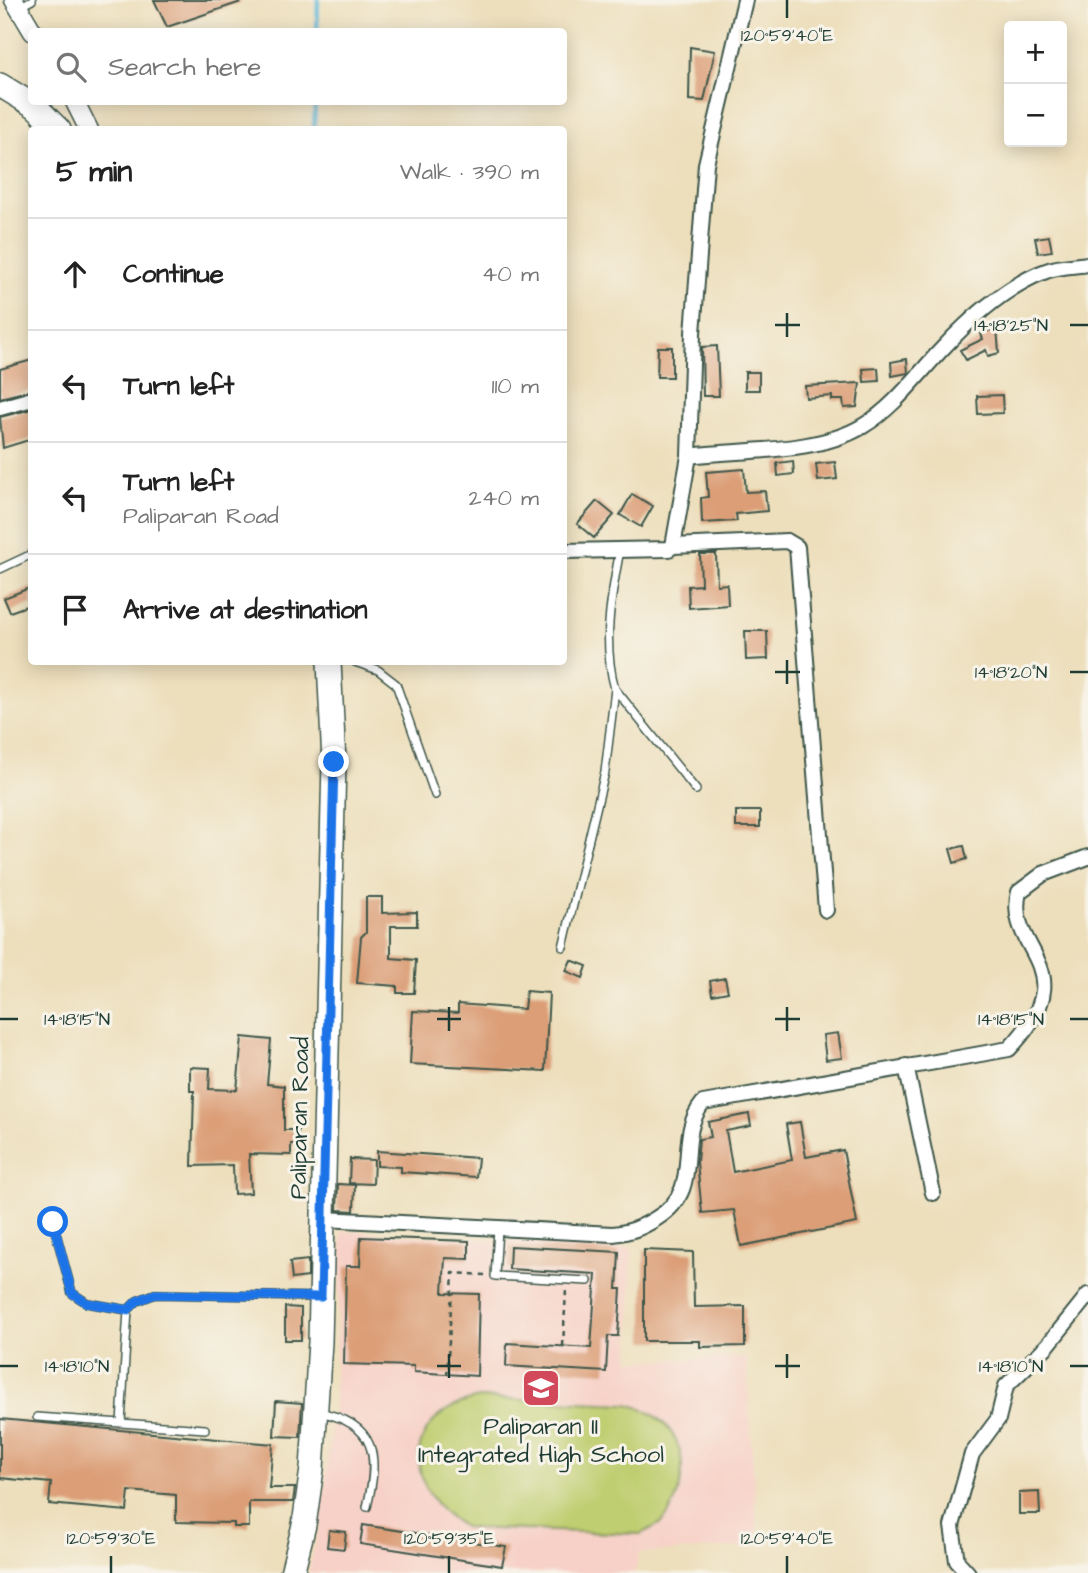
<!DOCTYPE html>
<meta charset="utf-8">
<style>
body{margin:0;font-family:"Architects Daughter",sans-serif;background:#f6f6f6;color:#222}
.controls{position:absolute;right:21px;top:21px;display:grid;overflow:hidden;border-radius:7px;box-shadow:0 4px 18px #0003}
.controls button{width:63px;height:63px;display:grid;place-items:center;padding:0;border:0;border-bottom:2px solid #e0e0e0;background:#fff;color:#222;font:35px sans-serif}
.stop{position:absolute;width:21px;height:21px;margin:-16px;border:5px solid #1a73e8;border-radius:50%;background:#fff}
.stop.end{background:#1a73e8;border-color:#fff;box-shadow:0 2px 7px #0008}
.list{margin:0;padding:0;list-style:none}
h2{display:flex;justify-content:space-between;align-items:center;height:91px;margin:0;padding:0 28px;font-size:30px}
h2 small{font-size:23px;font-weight:400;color:#767676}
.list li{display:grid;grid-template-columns:46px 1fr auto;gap:21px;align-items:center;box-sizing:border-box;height:112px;padding:0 28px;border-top:2px solid #e0e0e0}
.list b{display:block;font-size:26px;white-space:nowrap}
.list p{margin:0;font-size:23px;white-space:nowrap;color:#767676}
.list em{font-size:23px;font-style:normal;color:#767676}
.icon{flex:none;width:38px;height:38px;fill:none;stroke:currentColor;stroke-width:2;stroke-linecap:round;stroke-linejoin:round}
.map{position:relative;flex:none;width:1088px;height:1573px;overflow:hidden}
.search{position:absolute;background:#fff;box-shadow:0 4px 18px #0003;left:28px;top:28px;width:539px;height:77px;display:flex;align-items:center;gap:18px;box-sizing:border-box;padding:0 24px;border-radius:7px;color:#767676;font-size:26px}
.panel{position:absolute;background:#fff;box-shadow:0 4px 18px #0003;left:28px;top:126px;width:539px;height:539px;border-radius:7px}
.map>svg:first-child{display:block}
</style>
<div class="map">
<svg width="1088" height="1573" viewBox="0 0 1088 1573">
<rect width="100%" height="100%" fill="#f7f3e8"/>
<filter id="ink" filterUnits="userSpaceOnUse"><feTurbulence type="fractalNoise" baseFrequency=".0143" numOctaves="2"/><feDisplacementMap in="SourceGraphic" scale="14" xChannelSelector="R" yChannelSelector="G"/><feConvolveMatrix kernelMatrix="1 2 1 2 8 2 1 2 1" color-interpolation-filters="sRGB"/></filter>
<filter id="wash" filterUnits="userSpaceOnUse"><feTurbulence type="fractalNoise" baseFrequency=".00686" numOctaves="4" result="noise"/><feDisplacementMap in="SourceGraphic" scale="28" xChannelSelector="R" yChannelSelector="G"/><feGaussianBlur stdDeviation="1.57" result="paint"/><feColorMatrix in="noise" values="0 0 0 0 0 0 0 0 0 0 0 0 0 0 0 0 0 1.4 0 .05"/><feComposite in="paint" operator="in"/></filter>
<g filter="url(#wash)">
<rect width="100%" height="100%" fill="#eddfbc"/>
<path fill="#f7d1c7" d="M342 1231 632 1249 630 1361 746 1357 758 1546 639 1553 635 1573H308L320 1524 333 1415Z"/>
<path fill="#bfce70" stroke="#6f8652" stroke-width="2" d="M479 1398 627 1404C669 1414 690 1448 679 1490 676 1500 669 1516 661 1523 655 1527 647 1530 641 1534L466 1528C403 1492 399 1415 479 1398Z"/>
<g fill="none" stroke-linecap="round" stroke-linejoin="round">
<path stroke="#5ab7d8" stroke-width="4.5" d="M317 32 318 0
M314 130 315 102"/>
</g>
<g id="blocks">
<path fill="#db9e77" d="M154 0H241V2L167 27Z
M690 47 715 51 704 101 689 100Z
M1049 236 1052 251 1038 253 1035 238Z
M997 327 999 353 988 356 986 350 966 360 960 350 983 339 981 334Z
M717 346 719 396H703L702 347Z
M658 347H672V377H657Z
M907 359 908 373 892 376 891 362Z
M32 360V390L0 398V369Z
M878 368 879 381 864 382 863 369Z
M745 372H759V390H745Z
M860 383 857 407 844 408 843 400H832V396L806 398 805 386Z
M1002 395 1003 413 978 414 977 396Z
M32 409V439L3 448 0 417Z
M793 461 794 474 778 476 777 463Z
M835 462 837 479 818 481 816 464Z
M744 469 746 492 765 491 767 511 736 514 737 521 702 523 701 498 708 497 706 472Z
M632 494 653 506 641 527 620 515Z
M597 501 614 515 594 538 577 524Z
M700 554H716L717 585 727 584 728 605 689 608 688 586 701 585Z
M32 587V604L10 612 4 598Z
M745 631H767L768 659 746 660Z
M736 811H760V827H736Z
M964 846 967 859 954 863 950 849Z
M366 897H382V913L417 912V926H391V958L416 960 414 993H397V986L357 983 361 937 366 932Z
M571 960 587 966 583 978 566 971Z
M725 978 728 992 712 995 710 981Z
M526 991 549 993 545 1071 410 1064 413 1011 458 1013V1004L524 1009Z
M838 1033 842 1058 826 1060 823 1035Z
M242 1037 271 1040 267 1084 284 1086V1130H298L297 1144H291V1155L249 1154 251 1193 234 1194 233 1165 192 1166 194 1091H190V1067L210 1068 209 1089 237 1090Z
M749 1114 751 1126 726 1131 733 1172 792 1160 786 1124 800 1122 806 1157 843 1150 857 1223 741 1246 734 1210 702 1213 697 1162 699 1139 711 1137 708 1122Z
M377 1151 478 1158 476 1177 401 1172V1167L377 1166Z
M350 1159 374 1160 373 1184 349 1183Z
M338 1184 355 1185 354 1211 337 1210Z
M361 1237 469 1241V1259L445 1258 443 1293 479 1294 477 1376 414 1372V1366L344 1364 346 1266H360Z
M510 1246 619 1252 617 1289H621L618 1336H608L606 1372 506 1366 507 1343 591 1348 596 1274 509 1269Z
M644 1250 693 1252 694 1307 745 1306V1346L700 1347V1341H644Z
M308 1260V1277L292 1279 290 1262Z
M285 1307 301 1308V1340H285Z
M276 1401 302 1403 300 1437 274 1436Z
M0 1419 273 1444 269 1488H295L293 1502H249V1527H234V1523L176 1522V1495L129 1491 127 1511 49 1504 51 1483 0 1478Z
M1039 1492 1040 1514H1019V1493Z
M363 1525 506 1547 502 1566 360 1544Z
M329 1530 346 1532 344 1549 327 1547Z"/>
</g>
</g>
<g filter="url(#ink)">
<use href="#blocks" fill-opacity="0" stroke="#3e5548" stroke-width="2"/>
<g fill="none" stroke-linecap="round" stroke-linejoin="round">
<defs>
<path id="service" d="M19 7 32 0
M620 550C611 597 602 642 615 689L696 790
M0 569 32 554
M355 662 378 670 396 684 435 795
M563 947 605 772 615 689
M53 1222 72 1293 87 1303 128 1310 137 1301 155 1294 318 1297
M498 1229 495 1276 588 1281
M128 1310 121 1423 205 1429
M318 1412C378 1423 379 1457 367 1507
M37 1417 121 1423"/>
<path id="minor" d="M0 408 32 399
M689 456C741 449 817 454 863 426 895 407 918 374 943 348 970 319 1008 285 1046 271 1058 266 1075 266 1088 264
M673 546 787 541 797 547 826 910
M564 551 669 549 673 546 689 456 693 333 706 164 745 0
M906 1066 933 1193
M324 1219 613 1234C631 1232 641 1228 657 1218 706 1188 673 1140 703 1103L1009 1049C1088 966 1004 952 1019 892L1043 874 1088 857
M968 1573 957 1561 952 1526 972 1454 998 1419 1006 1386 1048 1345 1088 1295"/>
<path id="tertiary" d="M14 0 33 32
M75 102 89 130"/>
<path id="primary" d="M0 85 36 107 59 130
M292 1573 304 1525 312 1469 320 1342 334 762 329 662"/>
</defs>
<use href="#service" stroke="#3e5548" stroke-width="10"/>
<use href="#minor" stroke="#3e5548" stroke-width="18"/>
<use href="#tertiary" stroke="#3e5548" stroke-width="21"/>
<use href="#primary" stroke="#3e5548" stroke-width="26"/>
<path stroke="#3e5548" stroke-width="2.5" stroke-dasharray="5 5" stroke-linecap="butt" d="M563 1346 566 1290
M447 1375 453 1273 485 1275"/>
<use href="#service" stroke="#fff" stroke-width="7"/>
<use href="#minor" stroke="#fff" stroke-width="14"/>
<use href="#tertiary" stroke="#fff" stroke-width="18"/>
<use href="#primary" stroke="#fff" stroke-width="23"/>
</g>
</g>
<g fill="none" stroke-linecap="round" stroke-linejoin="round" filter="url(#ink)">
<path stroke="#1a73e8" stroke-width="9" d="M53 1222 72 1293 87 1303 128 1310 137 1301 155 1294 321 1297 334 762"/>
</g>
<path fill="none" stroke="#1f3d34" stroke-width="2.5" d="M787 0V18M787 313V337M775 325H800M1070 325H1088M787 660V684M775 672H800M1070 672H1088M449 1007V1031M787 1007V1031M0 1019H18M437 1019H461M775 1019H800M1070 1019H1088M449 1354V1378M787 1354V1378M0 1366H18M437 1366H461M775 1366H800M1070 1366H1088M111 1556V1573M449 1556V1573M787 1556V1573"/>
<defs>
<symbol id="school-square" viewBox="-11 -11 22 22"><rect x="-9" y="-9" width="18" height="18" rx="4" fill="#d1495b" stroke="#f7f3e8"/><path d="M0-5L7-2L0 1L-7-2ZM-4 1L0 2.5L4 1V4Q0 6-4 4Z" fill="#fff"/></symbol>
</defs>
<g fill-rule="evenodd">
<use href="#school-square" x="519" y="1366" width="44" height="44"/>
</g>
<g text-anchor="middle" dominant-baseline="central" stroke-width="6" stroke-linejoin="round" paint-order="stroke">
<g font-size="24" fill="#1f3d34" stroke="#f7f3e8">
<text transform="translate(300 1118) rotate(-89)">Paliparan Road</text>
</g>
<g font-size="24" fill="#1f3d34" stroke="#f7f3e8">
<text x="541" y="1427">Paliparan II<tspan x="541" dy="28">Integrated High School</tspan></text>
</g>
</g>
<g font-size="18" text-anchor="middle" fill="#1f3d34" stroke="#f7f3e8" stroke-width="6" stroke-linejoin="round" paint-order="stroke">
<text x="787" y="41">120°59'40"E</text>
<text x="1011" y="331">14°18'25"N</text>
<text x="1011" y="678">14°18'20"N</text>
<text x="77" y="1025">14°18'15"N</text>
<text x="1011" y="1025">14°18'15"N</text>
<text x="77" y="1372">14°18'10"N</text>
<text x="1011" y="1372">14°18'10"N</text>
<text x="111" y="1544">120°59'30"E</text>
<text x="449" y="1544">120°59'35"E</text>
<text x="787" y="1544">120°59'40"E</text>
</g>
</svg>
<div class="controls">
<button>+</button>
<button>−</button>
</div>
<div class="stop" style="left:53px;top:1222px"></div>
<div class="stop end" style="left:334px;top:762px"></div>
<div class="search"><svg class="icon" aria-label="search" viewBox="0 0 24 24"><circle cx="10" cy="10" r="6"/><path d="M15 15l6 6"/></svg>Search here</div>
<section class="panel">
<h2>5 min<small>Walk · 390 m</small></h2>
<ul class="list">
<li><svg class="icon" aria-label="ahead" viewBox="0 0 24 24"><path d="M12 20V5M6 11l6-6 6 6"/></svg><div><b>Continue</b></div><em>40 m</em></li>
<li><svg class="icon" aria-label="left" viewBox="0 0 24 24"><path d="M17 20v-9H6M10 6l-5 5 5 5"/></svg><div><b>Turn left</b></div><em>110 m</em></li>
<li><svg class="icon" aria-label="left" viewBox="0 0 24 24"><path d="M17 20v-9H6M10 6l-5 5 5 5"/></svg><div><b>Turn left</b><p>Paliparan Road</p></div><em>240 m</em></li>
<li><svg class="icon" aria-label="arrive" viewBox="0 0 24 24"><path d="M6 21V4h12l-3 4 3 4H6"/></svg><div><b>Arrive at destination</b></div></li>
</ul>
</section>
</div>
